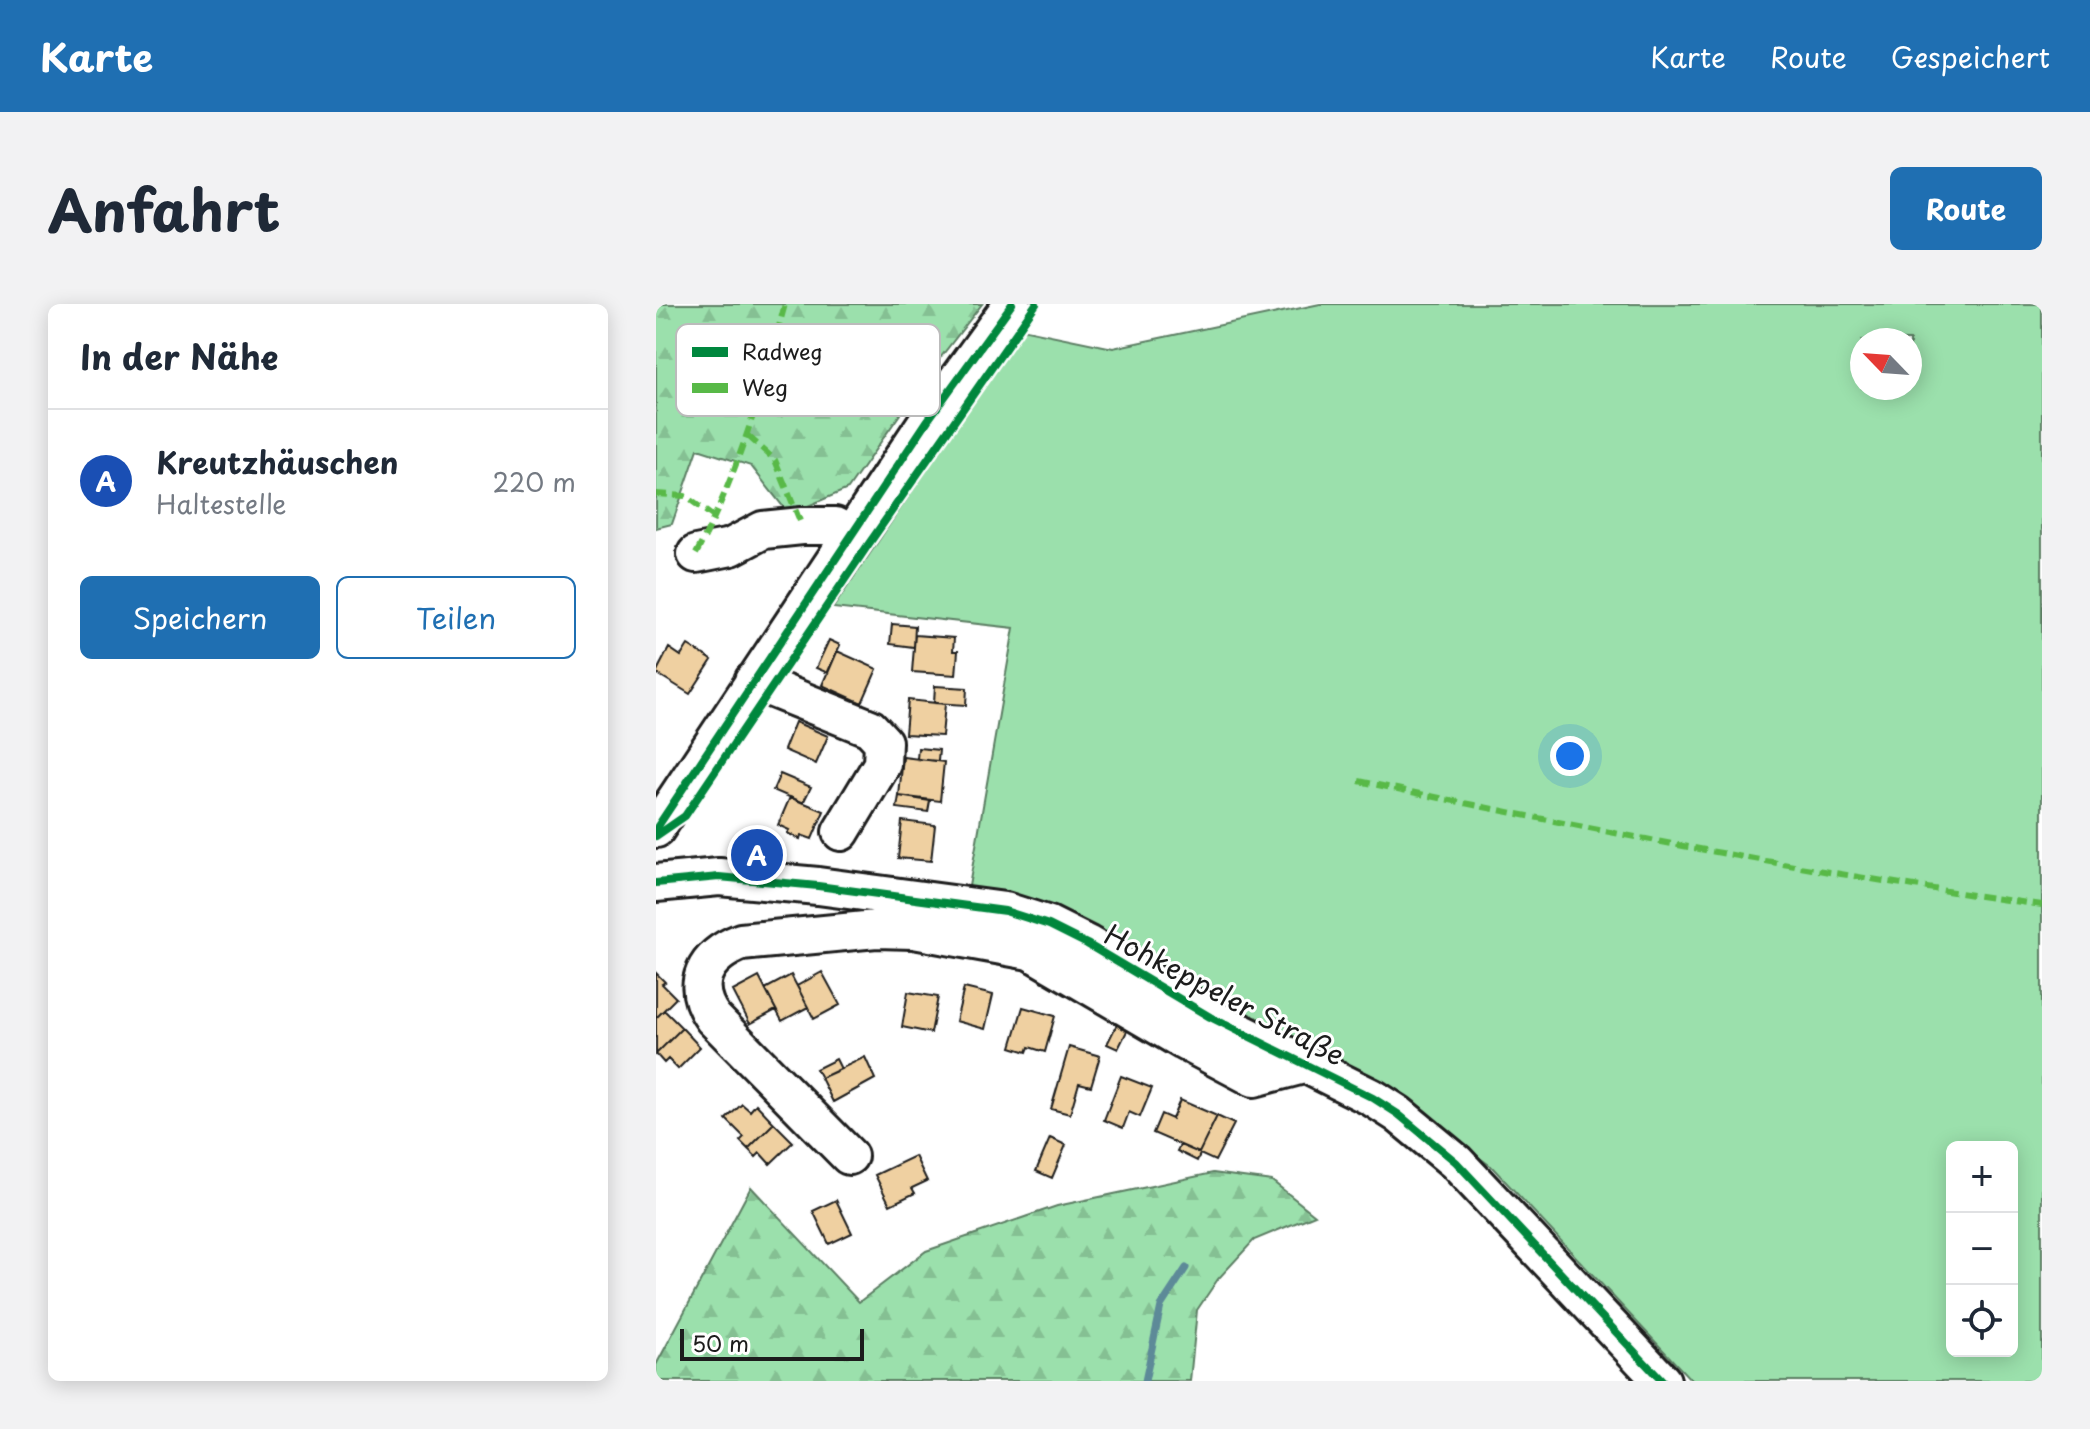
<!DOCTYPE html>
<html lang="de">
<meta charset="utf-8">
<style>
body{margin:0;font-family:"Playpen Sans",sans-serif;background:#f2f2f3;color:#1f2937}
.controls{position:absolute;right:24px;bottom:24px;display:grid;overflow:hidden;border-radius:12px;box-shadow:0 4px 20px #0003}
.controls button{width:72px;height:72px;display:grid;place-items:center;padding:0;border:0;border-bottom:2px solid #e0e1e3;background:#fff;color:#1f2937;font:40px sans-serif}
.compass{position:absolute;left:1194px;top:24px;width:72px;height:72px;border-radius:50%;background:#fff;box-shadow:0 4px 20px #0003;rotate:295deg}
.scale{position:absolute;left:24px;bottom:20px;width:184px;box-sizing:border-box;padding-left:8px;border:4px solid #1c1c1c;border-top:0;font-size:22px;line-height:28px;white-space:nowrap;color:#1c1c1c;-webkit-text-stroke:6px #fff;paint-order:stroke}
.you{position:absolute;left:914px;top:452px;width:28px;height:28px;margin:-20px;border:6px solid #fff;border-radius:50%;background:#1a73e8;box-shadow:0 0 0 12px #1a73e833}
.badge{display:grid;place-items:center;width:52px;height:52px;border-radius:50%;background:#1f6fb2;color:#fff;font-size:26px;font-weight:700}
.pin{position:absolute;translate:-50% -50%;border:4px solid #fff;box-shadow:0 2px 8px #0006}
.list{margin:0;padding:0;list-style:none}
h2{display:flex;justify-content:space-between;align-items:center;height:104px;margin:0;padding:0 32px;font-size:34px}
h2 small{font-size:26px;font-weight:400;color:#747a83}
.list li{display:grid;grid-template-columns:52px 1fr auto;gap:24px;align-items:center;box-sizing:border-box;height:144px;padding:0 32px;border-top:2px solid #e0e1e3}
.list b{display:block;font-size:30px;white-space:nowrap}
.list p{margin:0;font-size:26px;white-space:nowrap;color:#747a83}
.list em{font-size:26px;font-style:normal;color:#747a83}
.actions{display:flex;gap:16px;padding:24px 32px}
.actions a{flex:1;padding:18px 0;border:2px solid #1f6fb2;border-radius:12px;text-align:center;font-size:28px;color:#1f6fb2}
.actions .main{background:#1f6fb2;color:#fff}
.icon{flex:none;width:44px;height:44px;fill:none;stroke:currentColor;stroke-width:2;stroke-linecap:round;stroke-linejoin:round}
.map{position:relative;flex:none;width:1386px;height:1077px;overflow:hidden;border-radius:12px}
header{display:flex;align-items:center;gap:48px;box-sizing:border-box;height:112px;padding:0 40px;background:#1f6fb2;color:#fff}
header strong{font-size:38px}
nav{display:flex;gap:44px;margin-inline-start:auto;font-size:28px}
.intro{display:flex;align-items:center;justify-content:space-between;box-sizing:border-box;height:192px;padding:0 48px}
h1{margin:0;font-size:56px}
.button{padding:20px 36px;border-radius:12px;background:#1f6fb2;color:#fff;font-size:28px;font-weight:700}
main{display:flex;gap:48px;padding:0 48px}
aside{flex:1;background:#fff;border-radius:12px;box-shadow:0 4px 20px #0003}
.map>svg:first-child{display:block}
</style>
<header>
<strong>Karte</strong>
<nav><a>Karte</a><a>Route</a><a>Gespeichert</a></nav>
</header>
<div class="intro"><h1>Anfahrt</h1><a class="button">Route</a></div>
<main>
<aside>
<h2>In der Nähe<small></small></h2>
<ul class="list">
<li><span class="badge" style="background:#1a4fb4">A</span><div><b>Kreutzhäuschen</b><p>Haltestelle</p></div><em>220 m</em></li>
</ul>
<div class="actions"><a class="main">Speichern</a><a>Teilen</a></div>
</aside>
<div class="map">
<svg width="1386" height="1077" viewBox="0 0 1386 1077">
<defs>
<pattern id="forest-firs" width="22" height="20" patternUnits="userSpaceOnUse" patternTransform="scale(2)"><rect width="22" height="20" fill="#9be0ac"/><path d="M5 1l3.5 6h-7zM16 11l3.5 6h-7z" fill="#85c093"/></pattern>
</defs>
<rect width="100%" height="100%" fill="#fff"/>
<filter id="ink" filterUnits="userSpaceOnUse"><feTurbulence type="fractalNoise" baseFrequency=".0125" numOctaves="2"/><feDisplacementMap in="SourceGraphic" scale="16" xChannelSelector="R" yChannelSelector="G"/><feConvolveMatrix kernelMatrix="1 2 1 2 8 2 1 2 1" color-interpolation-filters="sRGB"/></filter>
<g filter="url(#ink)">
<path fill="#9be0ac" stroke="#5c7e64" stroke-width="2" fill-rule="evenodd" d="M664 0H1386V1077H1036L836 863 738 791 312 588 358 324 177 304 366 25 457 44ZM1206 36H1254V84H1206ZM1296 843H1356V1047H1296Z"/>
<path fill="url(#forest-firs)" stroke="#5c7e64" stroke-width="2" d="M0 0H326L274 67 192 185 133 210 95 162 42 145 16 220 0 224Z
M557 869 616 877 659 911 598 936 562 975 541 1006 534 1077H0V1061L95 883 203 998 270 947 401 902Z"/>
<g fill="none" stroke-linecap="round" stroke-linejoin="round">
<path stroke="#5d8a98" stroke-width="7" d="M489 1077 505 1002 530 964"/>
</g>
<path fill="#efd0a1" stroke="#1c1c1c" stroke-width="2" d="M236 320 259 322 258 343 234 340Z
M259 331 298 334 297 347H302L300 371 256 368Z
M173 336 184 341 172 369 160 364Z
M32 341 56 356 34 390 0 369 13 344 25 352Z
M181 347 221 365 206 399 166 381Z
M279 382 311 384 310 401 278 399Z
M252 396 289 400 286 432 249 430Z
M139 418 172 432 160 460 128 446Z
M262 444 283 446 282 457 261 455Z
M247 453 288 458 284 497 243 492Z
M124 470 155 483 147 499 117 486Z
M243 492 274 497 272 508 241 504Z
M134 493 168 507 156 535 145 531 144 535 131 529 133 526 122 521Z
M246 517 279 521 275 557 242 554Z
M166 668 184 701 158 715 141 682Z
M0 669 9 678 6 680 20 694 0 714Z
M135 671 152 703 126 717 109 685Z
M103 673 120 706 94 720 77 687Z
M308 684 337 691 329 725 300 717Z
M252 688 282 693 275 729 246 723Z
M367 703 399 712 389 748 373 743 371 748 355 743Z
M8 706 26 724 0 750V714Z
M461 720 472 725 462 745 451 740Z
M26 724 44 743 22 765 12 755 8 759 0 750Z
M413 743 444 752 435 782 423 779 414 810 395 805Z
M209 753 219 775 177 798 165 774Z
M180 755 185 765 165 774 160 765Z
M465 772 496 784 484 813 473 808 467 824 448 816Z
M524 796 561 812 543 849 497 829 505 810 516 815Z
M86 800 94 807 100 800 118 819 92 845 84 837 88 833 70 815Z
M561 812 578 820 559 857 544 850 541 857 521 847 524 841 543 849Z
M118 819 137 838 114 860 104 849 100 853 92 845Z
M394 834 410 841 396 874 380 867Z
M259 852 271 877 256 884 259 889 234 901 219 871Z
M180 896 196 929 173 940 157 907Z"/>
<g fill="none" stroke-linecap="round" stroke-linejoin="round">
<defs>
<path id="minor" d="M40 250 75 243 107 226 146 222H179L194 232
M97 377 214 424 227 438 226 460 185 528
M0 525 272 116 356 0
M0 579 63 573 162 582 349 607 393 621 431 640 554 713 717 794 742 810 800 858 1006 1077
M193 852 57 714C33 680 49 652 85 638L220 625 258 626 374 647 528 737 598 774 651 760"/>
</defs>
<use href="#minor" stroke="#1c1c1c" stroke-width="42"/>
<use href="#minor" stroke="#fff" stroke-width="36"/>
<path stroke="#58b947" stroke-width="6" stroke-dasharray="12 6" stroke-linecap="butt" d="M92 132 119 156 146 222
M0 190 29 192 59 214
M40 250C82 171 106 86 129 0
M703 477C929 525 1157 569 1386 601"/>
<defs>
<path id="cycleway" d="M0 525 272 116 356 0
M0 532 29 512 212 241 380 0
M0 579 63 573 162 582 349 607 393 621 431 640 554 713 717 794 742 810 800 858 1006 1077"/>
</defs>
<use href="#cycleway" stroke="#fff" stroke-width="13"/>
<use href="#cycleway" stroke="#00873e" stroke-width="8"/>
</g>
</g>
<g text-anchor="middle" dominant-baseline="central" stroke-width="6" stroke-linejoin="round" paint-order="stroke">
<g font-size="28" fill="#1c1c1c" stroke="#fff">
<text transform="translate(569 690) rotate(28)">Hohkeppeler Straße</text>
</g>
</g>
<rect x="20" y="20" width="264" height="92" rx="12" fill="#fff" stroke="#bbb" stroke-width="2"/>
<rect x="36" y="43" width="36" height="10" fill="#00873e"/>
<rect x="36" y="79" width="36" height="10" fill="#58b947"/>
<g font-size="22" fill="#1c1c1c">
<text x="86" y="56">Radweg</text>
<text x="86" y="92">Weg</text>
</g>
</svg>
<div class="controls">
<button>+</button>
<button>−</button>
<button><svg class="icon" aria-label="locate" viewBox="0 0 24 24"><circle cx="12" cy="12" r="6"/><path d="M12 2v4M12 18v4M2 12h4M18 12h4"/></svg></button>
</div>
<svg class="compass" viewBox="-18 -18 36 36"><path d="M0-13l5 13h-10z" fill="#e53935"/><path d="M0 13l5-13h-10z" fill="#747a83"/></svg>
<div class="scale">50 m</div>
<div class="you"></div>
<div class="pin badge" style="left:101px;top:551px;background:#1a4fb4">A</div>
</div>
</main>
